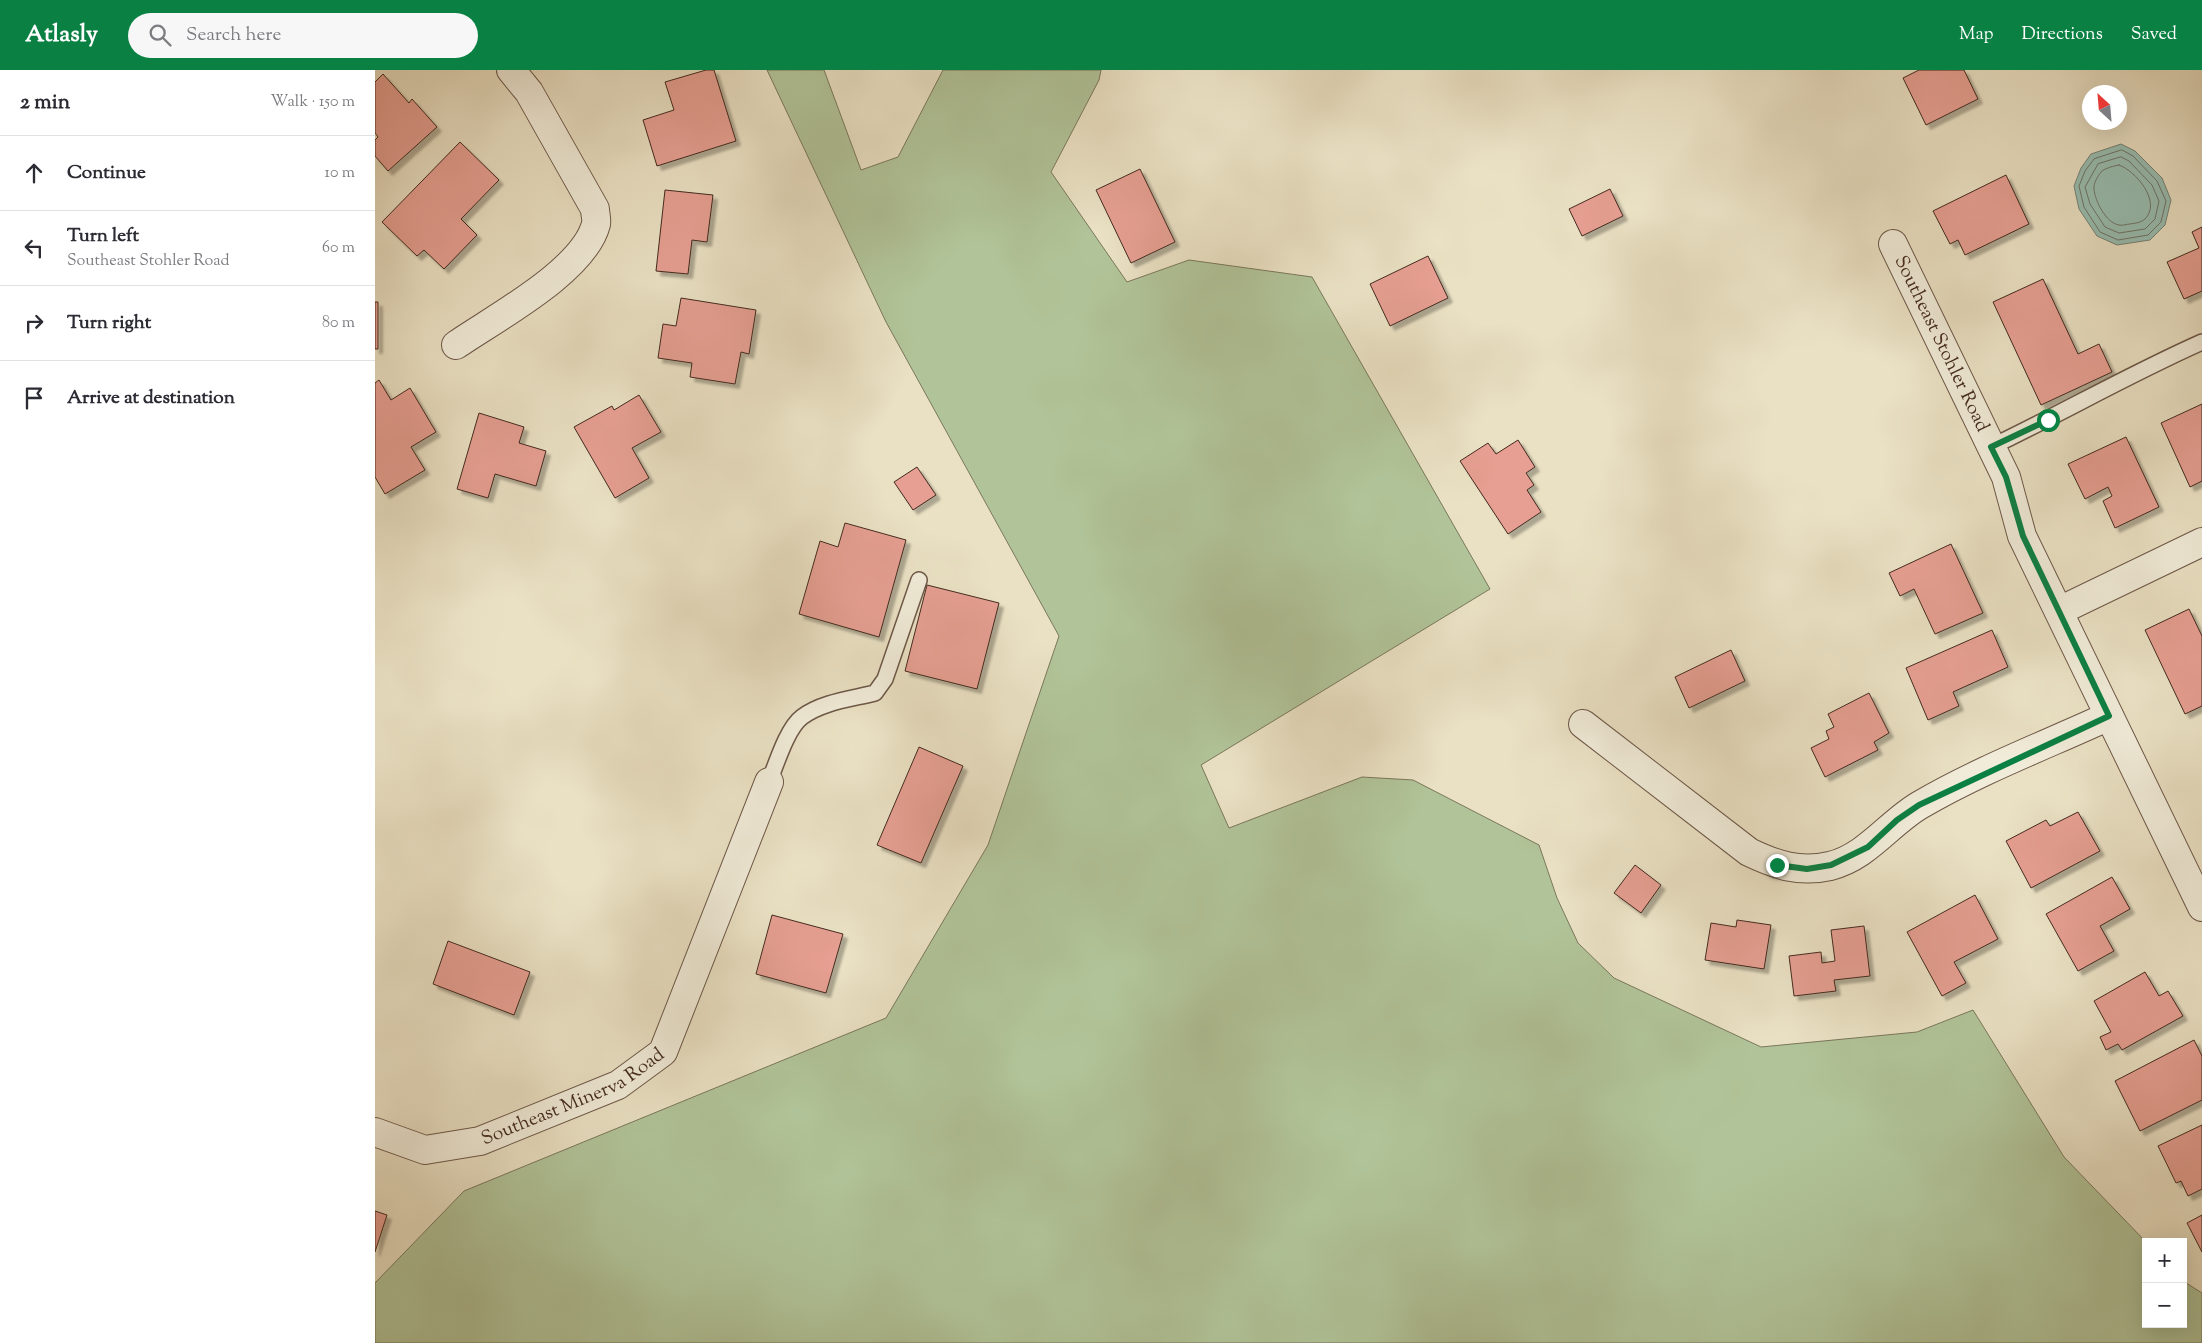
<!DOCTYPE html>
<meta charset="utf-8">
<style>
body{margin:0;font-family:"Sorts Mill Goudy",serif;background:#f7f7f7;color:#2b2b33}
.controls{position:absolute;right:15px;bottom:15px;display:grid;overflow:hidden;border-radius:0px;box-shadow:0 5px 20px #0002}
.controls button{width:45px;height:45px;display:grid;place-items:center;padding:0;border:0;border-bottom:1px solid #e1e1e2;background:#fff;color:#2b2b33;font:25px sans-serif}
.compass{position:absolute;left:1707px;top:15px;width:45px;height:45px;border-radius:50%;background:#fff;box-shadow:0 5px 20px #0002;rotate:334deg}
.stop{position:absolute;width:15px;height:15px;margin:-11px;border:4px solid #0b8043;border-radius:50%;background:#fff}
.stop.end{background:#0b8043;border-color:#fff;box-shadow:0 1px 5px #0008}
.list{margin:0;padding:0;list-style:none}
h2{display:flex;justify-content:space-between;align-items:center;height:65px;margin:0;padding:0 20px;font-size:21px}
h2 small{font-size:16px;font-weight:400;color:#7c7c81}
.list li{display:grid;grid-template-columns:32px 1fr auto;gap:15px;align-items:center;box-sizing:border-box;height:75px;padding:0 20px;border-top:1px solid #e1e1e2}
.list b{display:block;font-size:19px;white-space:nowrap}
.list p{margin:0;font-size:16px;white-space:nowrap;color:#7c7c81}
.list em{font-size:16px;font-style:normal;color:#7c7c81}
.icon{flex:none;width:28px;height:28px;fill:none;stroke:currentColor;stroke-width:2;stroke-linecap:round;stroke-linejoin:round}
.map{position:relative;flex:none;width:1827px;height:1273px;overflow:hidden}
header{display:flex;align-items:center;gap:30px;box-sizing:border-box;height:70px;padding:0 25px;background:#0b8043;color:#fff}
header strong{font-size:24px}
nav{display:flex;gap:28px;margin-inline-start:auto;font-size:18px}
.search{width:350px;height:45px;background:#f7f7f7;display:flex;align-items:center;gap:12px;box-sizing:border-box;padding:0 18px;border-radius:28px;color:#7c7c81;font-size:19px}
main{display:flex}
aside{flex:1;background:#fff}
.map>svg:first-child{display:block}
</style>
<header>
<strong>Atlasly</strong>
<div class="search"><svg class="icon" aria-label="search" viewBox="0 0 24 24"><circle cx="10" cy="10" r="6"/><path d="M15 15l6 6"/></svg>Search here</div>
<nav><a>Map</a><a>Directions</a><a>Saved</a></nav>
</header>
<main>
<aside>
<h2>2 min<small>Walk · 150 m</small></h2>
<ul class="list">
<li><svg class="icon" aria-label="ahead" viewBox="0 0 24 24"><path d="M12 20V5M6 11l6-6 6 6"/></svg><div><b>Continue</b></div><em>10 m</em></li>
<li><svg class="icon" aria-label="left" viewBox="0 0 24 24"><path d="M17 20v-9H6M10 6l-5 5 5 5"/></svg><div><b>Turn left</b><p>Southeast Stohler Road</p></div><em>60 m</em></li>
<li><svg class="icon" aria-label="right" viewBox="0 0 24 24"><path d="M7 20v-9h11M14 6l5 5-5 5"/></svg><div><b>Turn right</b></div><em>80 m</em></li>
<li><svg class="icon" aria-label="arrive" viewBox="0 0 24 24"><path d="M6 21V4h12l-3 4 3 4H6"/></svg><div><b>Arrive at destination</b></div></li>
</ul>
</aside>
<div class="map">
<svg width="1827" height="1273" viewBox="0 0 1827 1273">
<defs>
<filter id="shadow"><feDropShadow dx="4.5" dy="4.5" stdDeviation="1" flood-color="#0004"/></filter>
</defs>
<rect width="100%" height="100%" fill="#eae1c4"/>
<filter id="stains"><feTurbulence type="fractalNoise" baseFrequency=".004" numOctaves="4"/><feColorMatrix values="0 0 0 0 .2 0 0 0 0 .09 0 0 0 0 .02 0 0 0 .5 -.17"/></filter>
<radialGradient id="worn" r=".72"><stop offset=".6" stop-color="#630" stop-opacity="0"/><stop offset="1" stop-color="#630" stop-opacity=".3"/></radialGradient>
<path fill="#b1c499" stroke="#7a775c" d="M392 0H449L486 100 523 87 568 0H726L724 10 676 102 752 212 814 190 937 207 1115 519 826 695 854 758 987 707 1038 710 1164 775 1182 828 1203 873 1239 908 1386 977 1542 962 1598 940 1689 1087 1771 1172V1254H1808V1211L1827 1223V1273H0V1213L89 1121 511 948 613 775 684 566 511 252Z"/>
<path fill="#98beb1" stroke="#768377" d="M1746 74 1760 81 1787 108 1796 130 1790 155 1775 170 1742 175 1722 166 1704 139 1699 116 1706 98 1716 84Z"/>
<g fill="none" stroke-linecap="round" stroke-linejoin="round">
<path stroke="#6e7468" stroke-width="1" d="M1747 80 1758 86 1782 111 1791 131 1786 152 1773 165 1743 170 1725 162 1709 137 1704 116 1710 101 1719 89Z
M1746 87 1754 91 1777 115 1784 131 1780 149 1770 159 1744 163 1730 157 1715 134 1710 117 1723 94Z
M1744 95C1761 101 1787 132 1770 149 1765 153 1761 153 1755 154 1752 154 1747 156 1744 155 1731 153 1720 131 1719 119 1718 114 1723 106 1726 102 1730 98 1739 96 1744 95Z"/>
</g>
<path fill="#e69f92" stroke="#432a1f" filter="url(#shadow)" d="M331 0H339L361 71 282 96 268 50 299 40 290 12Z
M1544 0H1589L1603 29 1551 55 1528 8Z
M8 4 34 33 37 29 62 57 13 101 0 86V70L3 67 0 63V12Z
M85 72 124 110 86 149 102 165 69 199 49 180 42 186 7 152Z
M765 99 800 172 756 193 721 120Z
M1631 105 1654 154 1590 185 1583 170 1575 174 1558 141Z
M1235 119 1248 146 1207 166 1194 139Z
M290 120 338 125 332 172 317 170 313 204 281 201Z
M1827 157V221L1809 229 1792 192 1824 178 1817 162Z
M1053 186 1073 228 1015 256 995 214Z
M1668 209 1703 284 1724 274 1737 302 1666 335 1618 232Z
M306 228 381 240 374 284 366 282 360 314 315 307 317 293 283 288 288 254 301 256Z
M0 232H3V279H0Z
M4 310 16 330 35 318 61 362 36 377 50 400 10 424 0 407V313Z
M264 325 286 362 257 378 274 408 240 428 199 357 237 336 239 340Z
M1827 334V411L1815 417 1786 353Z
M104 343 149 357 144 373 171 381 161 416 120 404 113 428 82 419Z
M1751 367 1784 437 1740 458 1728 431 1737 426 1733 417 1710 429 1693 394Z
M1143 370 1160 397 1151 403 1159 415 1152 420 1166 442 1133 464 1085 391 1113 373 1121 384Z
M542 397 561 425 538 440 519 412Z
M470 453 531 470 504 567 424 544 445 471 463 477Z
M1576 474 1608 543 1560 564 1539 519 1525 526 1514 503Z
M552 515 624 533 602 619 530 601Z
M1814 539 1827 566V636L1810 644 1770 560Z
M1617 560 1633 597 1578 622 1584 636 1553 650 1531 598Z
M1356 580 1370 611 1314 638 1300 607Z
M1494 623 1514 663 1499 672 1503 680 1450 707 1436 678 1454 669 1451 661 1459 657 1453 644Z
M544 677 588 696 546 793 502 775Z
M1703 742 1725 781 1656 818 1631 771 1671 750 1675 756Z
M1260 795 1286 815 1266 843 1239 823Z
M1737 807 1755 839 1725 856 1739 881 1703 901 1671 844Z
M1600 825 1623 869 1579 892 1591 913 1567 926 1532 862Z
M397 845 468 864 451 923 381 904Z
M1362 850 1396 855 1389 899 1330 890 1336 853 1361 857Z
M1489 856 1495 906 1459 910 1461 921 1419 926 1414 886 1446 882 1447 893 1460 891 1456 860Z
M73 871 155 902 139 945 58 914Z
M1770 902 1784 926 1793 921 1808 946 1747 980 1743 974 1731 980 1725 967 1736 962 1719 931Z
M1819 970 1827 986V1030L1765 1061 1740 1011Z
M1827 1055V1119L1813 1126 1806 1111 1801 1113 1783 1076Z
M0 1141 12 1145 0 1182Z
M1827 1145V1182L1812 1153Z"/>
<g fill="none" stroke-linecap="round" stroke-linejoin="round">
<defs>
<path id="lane" d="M1616 377C1687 343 1755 304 1827 272
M394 712C401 695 412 658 427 647 447 632 476 629 500 623L510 609 544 510"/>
<g id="street">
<path id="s1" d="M1518 174 1631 407 1647 466 1827 837"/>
<path d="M81 275C120 248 209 201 221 154 222 149 220 144 220 139L154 22 136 0"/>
<path d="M1684 541 1827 472"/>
<path d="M1208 654 1374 782C1401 795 1424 803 1455 796 1492 787 1514 753 1545 735 1605 700 1671 675 1734 646"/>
<path id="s2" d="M0 1062 50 1080 105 1071 243 1015 288 982 394 712"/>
</g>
</defs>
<use href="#lane" stroke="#6d5848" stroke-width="18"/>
<use href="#street" stroke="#6d5848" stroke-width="30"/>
<use href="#lane" stroke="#f1ecd9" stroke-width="15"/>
<use href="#street" stroke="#f1ecd9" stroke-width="28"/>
</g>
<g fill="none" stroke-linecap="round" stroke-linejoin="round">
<path stroke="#0b8043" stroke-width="6" d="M1402 795 1432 799 1456 795 1493 777 1522 750 1544 735 1734 646 1648 466 1631 407 1616 377 1673 350"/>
</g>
<g text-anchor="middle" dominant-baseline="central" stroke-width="5" stroke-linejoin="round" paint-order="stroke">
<g font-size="19" fill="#432a1f" stroke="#f1ecd9">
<text stroke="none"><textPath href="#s1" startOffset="111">Southeast Stohler Road</textPath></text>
<text stroke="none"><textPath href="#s2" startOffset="212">Southeast Minerva Road</textPath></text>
</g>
</g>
<rect width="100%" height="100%" filter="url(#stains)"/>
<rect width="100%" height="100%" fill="url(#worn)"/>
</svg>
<div class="controls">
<button>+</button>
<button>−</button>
</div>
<svg class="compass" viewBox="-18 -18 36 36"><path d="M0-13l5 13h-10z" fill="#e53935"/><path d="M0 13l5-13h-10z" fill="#7c7c81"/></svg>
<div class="stop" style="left:1673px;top:350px"></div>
<div class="stop end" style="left:1402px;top:795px"></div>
</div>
</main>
